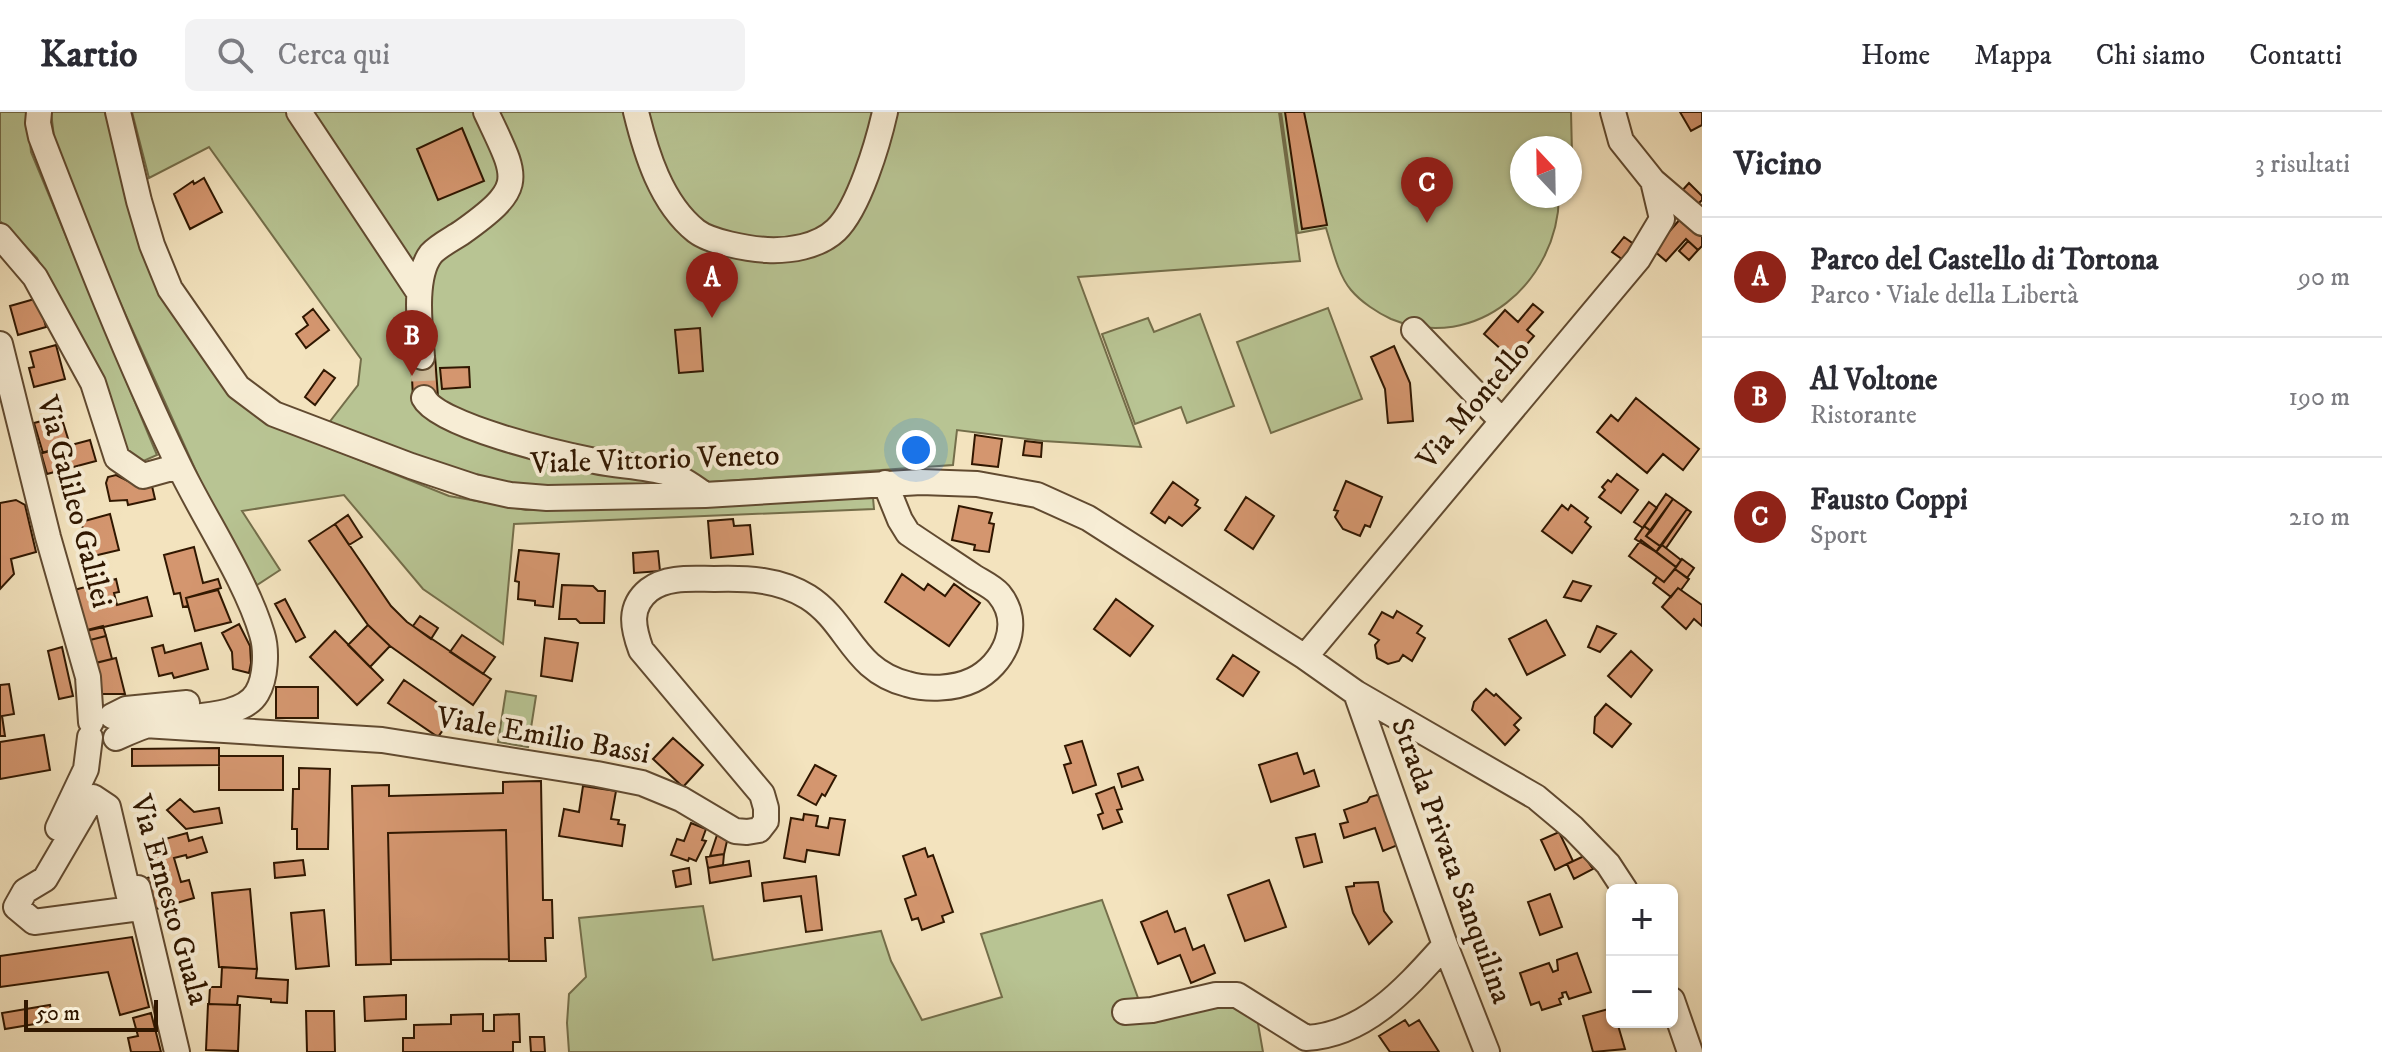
<!DOCTYPE html>
<html lang="it">
<meta charset="utf-8">
<style>
body{margin:0;font-family:"IM FELL DW Pica",serif;background:#f2f2f3;color:#2b2b33}
.controls{position:absolute;right:24px;bottom:24px;display:grid;overflow:hidden;border-radius:12px;box-shadow:0 2px 6px #0004}
.controls button{width:72px;height:72px;display:grid;place-items:center;padding:0;border:0;border-bottom:2px solid #e1e1e2;background:#fff;color:#2b2b33;font:40px sans-serif}
.compass{position:absolute;left:1510px;top:24px;width:72px;height:72px;border-radius:50%;background:#fff;box-shadow:0 2px 6px #0004;rotate:338deg}
.scale{position:absolute;left:24px;bottom:20px;width:134px;box-sizing:border-box;padding-left:8px;border:4px solid #301700;border-top:0;font-size:22px;line-height:28px;white-space:nowrap;color:#301700;-webkit-text-stroke:6px #f7edd5;paint-order:stroke}
.you{position:absolute;left:916px;top:338px;width:28px;height:28px;margin:-20px;border:6px solid #fff;border-radius:50%;background:#1a73e8;box-shadow:0 0 0 12px #1a73e833}
.badge{display:grid;place-items:center;width:52px;height:52px;border-radius:50%;background:#8f2418;color:#fff;font-size:26px;font-weight:700}
.pin{position:absolute;translate:-50% -66px;filter:drop-shadow(0 2px 4px #0008)}
.pin::after{content:'';position:absolute;top:42px;width:28px;height:24px;background:inherit;clip-path:polygon(0 0,100% 0,50% 100%)}
.list{margin:0;padding:0;list-style:none}
h2{display:flex;justify-content:space-between;align-items:center;height:104px;margin:0;padding:0 32px;font-size:34px}
h2 small{font-size:26px;font-weight:400;color:#7c7c81}
.list li{display:grid;grid-template-columns:52px 1fr auto;gap:24px;align-items:center;box-sizing:border-box;height:120px;padding:0 32px;border-top:2px solid #e1e1e2}
.list b{display:block;font-size:30px;white-space:nowrap}
.list p{margin:0;font-size:26px;white-space:nowrap;color:#7c7c81}
.list em{font-size:26px;font-style:normal;color:#7c7c81}
.icon{flex:none;width:44px;height:44px;fill:none;stroke:currentColor;stroke-width:2;stroke-linecap:round;stroke-linejoin:round}
.map{position:relative;flex:none;width:1702px;height:940px;overflow:hidden}
header{display:flex;align-items:center;gap:48px;box-sizing:border-box;height:112px;padding:0 40px;background:#fff;border-bottom:2px solid #e1e1e2}
header strong{font-size:38px}
nav{display:flex;gap:44px;margin-inline-start:auto;font-size:28px}
.search{width:560px;height:72px;background:#f2f2f3;display:flex;align-items:center;gap:20px;box-sizing:border-box;padding:0 28px;border-radius:12px;color:#7c7c81;font-size:30px}
main{display:flex}
aside{flex:1;background:#fff}
.map>svg:first-child{display:block}
</style>
<header>
<strong>Kartio</strong>
<div class="search"><svg class="icon" aria-label="search" viewBox="0 0 24 24"><circle cx="10" cy="10" r="6"/><path d="M15 15l6 6"/></svg>Cerca qui</div>
<nav><a>Home</a><a>Mappa</a><a>Chi siamo</a><a>Contatti</a></nav>
</header>
<main>
<div class="map">
<svg width="1702" height="940" viewBox="0 0 1702 940">
<rect width="100%" height="100%" fill="#f3e3be"/>
<filter id="stains"><feTurbulence type="fractalNoise" baseFrequency=".0025" numOctaves="4"/><feColorMatrix values="0 0 0 0 .2 0 0 0 0 .09 0 0 0 0 .02 0 0 0 .5 -.17"/></filter>
<radialGradient id="worn" r=".72"><stop offset=".6" stop-color="#630" stop-opacity="0"/><stop offset="1" stop-color="#630" stop-opacity=".3"/></radialGradient>
<path fill="#b8c493" stroke="#746e4a" stroke-width="2" d="M0 0H27L31 40 157 343 139 351 119 341 98 268 37 146 0 109Z
M51 0H108L161 176 292 321 449 384 526 398 873 386 874 397 514 412 503 532 423 477 344 383 242 399 280 458 257 473 214 399 105 157 54 25Z
M132 0H1279L1300 149 1078 165 1141 335 1043 329 957 318 953 353 680 372 538 377 500 373 328 312 358 273 361 247 209 35 149 66Z
M1281 0H1571L1573 82H1570V36H1522V84H1559C1558 170 1476 242 1391 207 1378 201 1361 190 1351 178 1338 163 1332 135 1326 116L1298 121Z
M1328 196 1362 287 1271 321 1237 230Z
M1200 202 1234 294 1187 311 1181 295 1135 312 1102 222 1148 206 1154 220Z
M506 579 536 584 528 635 498 630Z
M1102 788 1141 894 1225 892 1239 896 1257 906 1263 940H569L567 911 569 882 586 865 579 806 703 794 713 848 881 819 891 849 922 908 1002 885 981 822Z"/>
<path fill="#d4966f" stroke="#301700" stroke-width="2" d="M1285 0H1304L1327 113 1302 117Z
M1680 0H1702V13L1691 19Z
M462 16 484 69 438 88 417 37Z
M204 66 222 100 190 117 174 82 193 69 194 72Z
M1689 71 1702 84V88L1695 95 1680 81Z
M1682 105 1702 122V134L1698 138 1686 127 1666 149 1653 138Z
M1624 125 1635 133 1623 148 1612 140Z
M1688 129 1698 138 1689 148 1679 139Z
M38 186 46 215 18 223 10 194Z
M1533 192 1543 200 1527 218 1534 224 1513 248 1484 222 1505 198 1518 210Z
M313 197 329 218 306 236 296 222 308 213 303 205Z
M700 216 703 259 679 261 675 218Z
M56 233 65 267 34 275 29 256 34 255 30 240Z
M1394 234 1410 271 1413 309 1388 311 1385 277 1371 245Z
M435 244 438 285 413 286 411 246Z
M469 255 470 275 442 277 440 256Z
M324 258 335 266 315 293 305 285Z
M1636 286 1699 337 1683 358 1663 342 1647 361 1597 320 1611 303 1618 309Z
M61 304 70 333 43 341 34 311Z
M975 323 1002 327 998 355 972 352Z
M90 328 96 349 47 362 41 341Z
M1025 329 1042 331 1041 345 1023 343Z
M1617 362 1638 378 1621 401 1599 385 1605 378 1602 375 1608 368 1611 370Z
M116 363 132 371H139L141 375 152 374 155 387 128 393 127 388 110 389 106 371 108 365Z
M1346 369 1382 385 1370 415 1365 413 1360 424 1343 417 1335 405 1338 399 1334 398Z
M1173 370 1198 388 1195 393 1200 396 1182 414 1169 405 1165 411 1151 401Z
M1666 382 1673 387 1651 419 1644 414Z
M1246 385 1274 404 1253 437 1225 418Z
M1673 387 1687 397 1660 434 1646 424Z
M16 388 25 393 36 440 11 447 14 462 0 477V391Z
M1649 390 1657 396 1643 416 1634 410Z
M1562 393 1568 398 1571 393 1588 406 1585 410 1591 415 1572 441 1542 419Z
M959 394 992 401 989 411 994 412 989 440 974 438 975 433 952 428Z
M1687 397 1691 400 1666 436 1662 433Z
M110 402 119 438 85 446 80 428 86 427 81 410Z
M348 403 362 425 349 433 335 412Z
M733 407 734 414 750 413 753 442 711 446 708 409Z
M335 412 391 494 407 510 491 567 473 593 390 534 368 513 309 429Z
M1644 414 1651 419 1646 424 1660 434 1656 440 1635 427Z
M1641 428 1676 455 1664 470 1629 444Z
M1662 433 1681 448 1676 455 1656 440Z
M194 435 203 471 218 467 221 476 186 486 188 494 183 495 180 481 174 482 164 443Z
M519 438 559 442 553 495 535 493V489L518 487 519 470 515 469Z
M658 439 660 459 634 461 633 441Z
M1682 447 1694 456 1687 466 1675 457Z
M1675 457 1689 467 1681 478 1678 476 1671 485 1653 471 1657 465 1664 470Z
M902 462 924 478 928 472 945 484 954 472 980 491 949 534 885 490Z
M116 467 119 480 114 481 117 493 147 485 152 504 86 519 74 478Z
M1573 469 1591 474 1581 489 1564 485Z
M562 473 593 474 598 479H605L604 511H580L576 507H559Z
M1678 476 1702 493V514L1694 507 1686 517 1662 495Z
M218 478 231 510 195 519 186 486Z
M285 487 305 525 296 530 275 492Z
M1116 487 1153 514 1130 544 1094 517Z
M1397 499 1422 514 1417 521 1425 526 1412 549 1403 543 1399 549 1388 552 1377 546 1375 533 1379 528 1369 522 1382 500 1393 506Z
M420 504 438 516 431 527 413 514Z
M1546 508 1565 543 1527 563 1509 527Z
M239 512 250 534 251 551 249 561 233 557 232 540 222 521Z
M368 513 390 534 370 555 348 533Z
M103 514 106 524 90 528 87 518Z
M1597 514 1616 522 1600 540 1588 535Z
M335 519 383 568 357 593 310 545Z
M462 523 495 545 483 562 450 540Z
M106 524 112 547 96 551 90 528Z
M545 526 578 531 572 569 541 564Z
M201 531 208 557 174 566 172 561 159 564 152 536 163 533 165 541Z
M62 535 73 584 59 587 48 539Z
M1631 539 1652 558 1631 585 1608 564Z
M1233 543 1259 560 1243 584 1217 567Z
M116 546 125 582H102L95 551Z
M404 568 454 602 438 625 388 591Z
M9 572 14 602 2 604 5 624H0V573Z
M276 575H318V606H276Z
M1486 577 1494 584 1496 582 1521 606 1514 613 1519 618 1505 633 1472 598 1474 590Z
M1606 592 1631 612 1612 635 1594 621 1595 605Z
M44 623 50 658 0 667V630Z
M673 626 703 653 683 675 653 647Z
M1082 629 1096 673 1073 681 1064 653 1071 651 1065 634Z
M219 636V653L132 654V637Z
M1297 641 1304 662 1314 658 1319 674 1271 690 1259 653Z
M219 644H283V678H219Z
M815 653 836 664 825 684 822 682 816 693 798 683Z
M1138 655 1143 668 1122 675 1118 662Z
M299 656 330 657 328 737H297V717H292L293 677H299Z
M541 669 543 788H552L553 826H545L546 849H509L506 718 388 721 391 852 356 853 352 674 389 673V684L503 681V670Z
M583 674 616 679 611 707 619 708 618 712 625 713 622 734 559 724 564 697 579 700Z
M1114 675 1122 697 1117 698 1122 710 1103 717 1098 703 1103 701 1096 682Z
M1377 683 1383 685 1398 733 1383 739 1375 716 1344 726 1340 712 1348 710 1344 698 1367 690 1370 685Z
M180 687 194 700 219 696 222 711 186 717 167 698Z
M804 702 818 704 816 714 828 716 830 706 845 708 839 743 807 738 805 750 784 746 791 706 803 708Z
M691 711 706 717 702 728 706 729 696 749 689 746 688 749 671 743 677 727 684 729Z
M506 718 509 847 391 848 388 721Z
M1559 720 1573 749 1555 758 1541 728Z
M187 721 189 729 202 725 207 740 187 746 186 743 174 746 181 770 189 768 194 786 156 797 147 766 156 764 147 732Z
M1315 722 1322 750 1304 755 1296 726Z
M717 723 727 729 724 742 710 744Z
M925 736 928 745 933 743 953 800 942 804 944 810 922 818 918 806 912 808 905 787 916 783 903 744Z
M724 742 723 753 708 756 706 745Z
M1584 744 1593 757 1574 767 1567 752Z
M303 748 305 763 275 766 274 751Z
M749 749 751 764 710 771 708 756Z
M689 756 691 772 676 775 673 759Z
M816 764 822 818 806 820 801 784 764 789 762 771Z
M1269 768 1286 815 1245 829 1228 783Z
M1378 770 1384 799 1392 810 1369 832 1353 801 1346 775 1354 774V771Z
M250 777 257 857 219 855 212 781Z
M1550 782 1562 815 1540 823 1528 790Z
M324 798 329 854 296 857 291 801Z
M1167 799 1175 820 1185 816 1193 838 1204 833 1215 861 1191 871 1180 843 1158 852 1141 810Z
M132 825 149 895 120 903 108 860 0 875V844Z
M1577 841 1591 880 1569 887 1566 880 1562 881 1563 885 1559 887 1561 892 1542 898 1539 890 1531 893 1520 861 1549 851 1553 860 1558 858 1557 848Z
M222 855 257 857 256 866 288 868 287 891 271 890V887L238 884 237 893 209 892 210 875H221Z
M406 883V907L365 909 364 885Z
M208 892 240 893 238 939 206 938Z
M50 893 53 909 5 917 2 901Z
M1612 896V910H1617L1625 937 1593 940 1583 904Z
M306 899H334L335 940H307Z
M151 901 161 940H131L128 926 138 924 133 906Z
M483 902V919H494V903L519 902 520 930H513V940H403V926H414V913L451 912V903Z
M1405 908 1409 914 1419 908 1439 940H1390L1379 924Z
M530 925H544L545 940H531Z"/>
<g fill="none" stroke-linecap="round" stroke-linejoin="round">
<path stroke="#ccba98" stroke-width="24" stroke-dasharray="24 12" stroke-linecap="butt" d="M422 245 424 286"/>
<defs>
<path id="minor" d="M39 0 38 11 41 25C84 136 127 247 179 354 204 406 246 468 262 522 267 538 266 566 257 581 242 607 188 603 161 609 145 613 131 619 116 626
M118 0 139 89 152 133 170 177 238 275 274 302 411 354 474 375 510 383 547 386 705 383 921 370 977 372 1037 383 1088 406 1305 545 1356 581 1536 685 1573 716 1608 752 1625 778
M299 0 418 179
M636 0C646 41 661 91 696 119 710 130 748 137 767 138 789 139 818 135 836 118 859 96 878 31 885 0
M1613 0 1621 29 1653 69 1702 111
M0 124 35 165 93 271 117 346 143 364 179 354
M1414 218 1502 309
M0 232 48 425 88 565 91 610
M422 245C420 217 413 165 431 142 438 134 452 127 461 121 527 74 518 68 486 0
M424 286C438 314 560 342 595 349 618 354 645 354 668 361 682 366 694 375 705 383
M1305 545 1638 147 1662 107 1653 69
M1356 581 1445 833 1487 940
M112 604 126 597 187 591
M144 613 382 628 597 662 642 671 681 687 735 719 747 720 759 718 766 709V696L762 682 641 538C633 516 628 495 649 478 667 464 693 467 714 467 747 466 779 467 808 485 849 511 852 558 907 572 927 578 954 577 973 568 1004 553 1024 512 999 482 993 475 982 470 974 465 952 450 930 436 908 421L900 408 885 371
M93 685 108 695 132 797 34 810 16 795 25 779 45 767Z
M58 716 86 657 90 625
M138 776 177 940
M1672 888 1690 940
M1125 900 1152 898 1216 883H1237L1306 926C1366 923 1407 875 1445 833"/>
</defs>
<use href="#minor" stroke="#614a30" stroke-width="28"/>
<use href="#minor" stroke="#f7edd5" stroke-width="24"/>
</g>
<g text-anchor="middle" dominant-baseline="central" stroke-width="8" stroke-linejoin="round" paint-order="stroke">
<g font-size="30" fill="#301700" stroke="#f7edd5">
<text transform="translate(1474 293) rotate(-50)">Via Montello</text>
<text transform="translate(655 348) rotate(-2)">Viale Vittorio Veneto</text>
<text transform="translate(74 390) rotate(75)">Via Galileo Galilei</text>
<text transform="translate(543 624) rotate(10)">Viale Emilio Bassi</text>
<text transform="translate(1451 749) rotate(70)">Strada Privata Sanquilina</text>
<text transform="translate(169 788) rotate(74)">Via Ernesto Guala</text>
</g>
</g>
<rect width="100%" height="100%" filter="url(#stains)"/>
<rect width="100%" height="100%" fill="url(#worn)"/>
</svg>
<div class="controls">
<button>+</button>
<button>−</button>
</div>
<svg class="compass" viewBox="-18 -18 36 36"><path d="M0-13l5 13h-10z" fill="#e53935"/><path d="M0 13l5-13h-10z" fill="#7c7c81"/></svg>
<div class="scale">50 m</div>
<div class="you"></div>
<div class="pin badge" style="left:712px;top:206px">A</div>
<div class="pin badge" style="left:412px;top:264px">B</div>
<div class="pin badge" style="left:1427px;top:111px">C</div>
</div>
<aside>
<h2>Vicino<small>3 risultati</small></h2>
<ul class="list">
<li><span class="badge">A</span><div><b>Parco del Castello di Tortona</b><p>Parco · Viale della Libertà</p></div><em>90 m</em></li>
<li><span class="badge">B</span><div><b>Al Voltone</b><p>Ristorante</p></div><em>190 m</em></li>
<li><span class="badge">C</span><div><b>Fausto Coppi</b><p>Sport</p></div><em>210 m</em></li>
</ul>
</aside>
</main>
